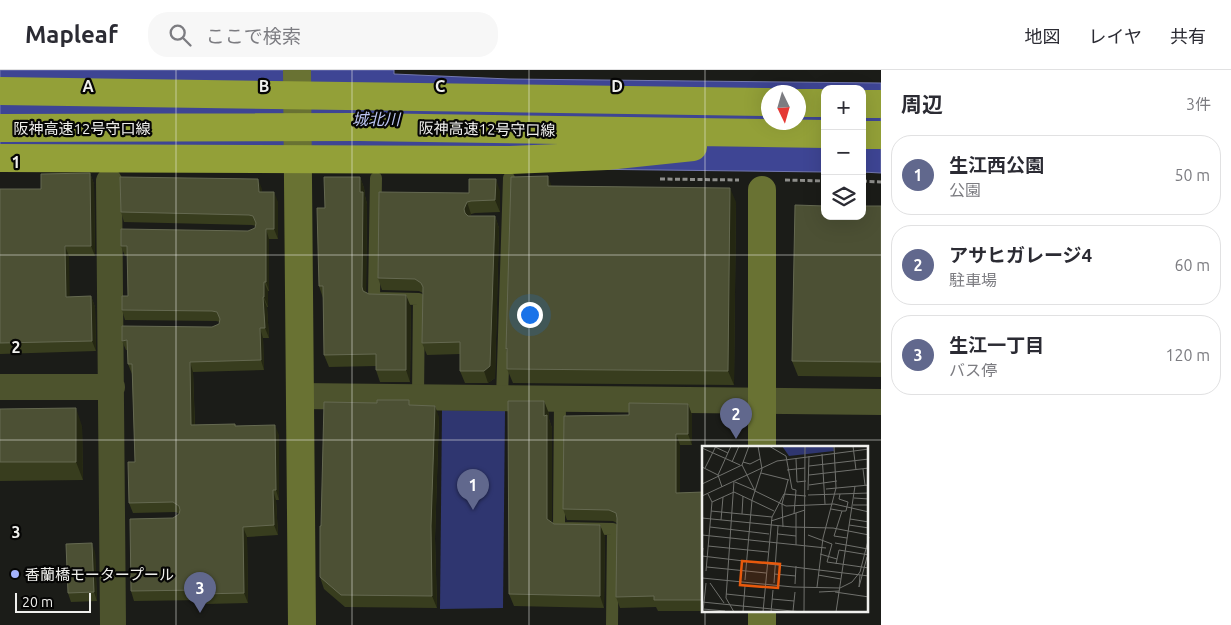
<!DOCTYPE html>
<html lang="ja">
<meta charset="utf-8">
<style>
body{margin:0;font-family:Ubuntu,"Noto Sans JP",sans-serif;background:#f7f7f7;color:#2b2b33}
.controls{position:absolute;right:15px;top:15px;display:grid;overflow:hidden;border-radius:10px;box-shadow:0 5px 20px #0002}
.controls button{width:45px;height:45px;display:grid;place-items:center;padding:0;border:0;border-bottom:1px solid #e1e1e2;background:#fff;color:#2b2b33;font:25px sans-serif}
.compass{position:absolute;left:761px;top:15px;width:45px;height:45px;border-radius:50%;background:#fff;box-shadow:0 5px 20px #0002;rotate:175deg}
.scale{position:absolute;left:15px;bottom:12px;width:76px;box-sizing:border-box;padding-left:5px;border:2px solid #f0f0ed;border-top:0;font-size:14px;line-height:18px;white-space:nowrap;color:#f0f0ed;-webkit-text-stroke:4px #060605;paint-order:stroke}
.you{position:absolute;left:529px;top:244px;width:18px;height:18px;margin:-12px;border:4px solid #fff;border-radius:50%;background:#1a73e8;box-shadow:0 0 0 8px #1a73e833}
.badge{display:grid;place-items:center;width:32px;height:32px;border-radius:50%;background:#61688d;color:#fff;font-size:16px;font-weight:700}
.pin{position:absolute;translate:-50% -41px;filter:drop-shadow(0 1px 2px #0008)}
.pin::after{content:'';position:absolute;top:26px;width:18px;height:15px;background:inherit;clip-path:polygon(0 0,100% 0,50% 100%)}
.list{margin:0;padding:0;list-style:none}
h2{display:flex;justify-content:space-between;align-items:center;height:65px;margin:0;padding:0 20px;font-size:21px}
h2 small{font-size:16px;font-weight:400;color:#7c7c81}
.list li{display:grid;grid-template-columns:32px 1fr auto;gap:15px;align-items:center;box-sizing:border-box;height:80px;margin:0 10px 10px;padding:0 10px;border:1px solid #e1e1e2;border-radius:20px}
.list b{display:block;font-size:19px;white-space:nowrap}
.list p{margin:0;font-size:16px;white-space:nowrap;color:#7c7c81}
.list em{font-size:16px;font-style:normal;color:#7c7c81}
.icon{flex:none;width:28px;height:28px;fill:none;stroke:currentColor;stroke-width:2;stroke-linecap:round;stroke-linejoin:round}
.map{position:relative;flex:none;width:881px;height:555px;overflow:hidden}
header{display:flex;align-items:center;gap:30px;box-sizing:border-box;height:70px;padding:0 25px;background:#fff;border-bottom:1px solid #e1e1e2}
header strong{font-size:24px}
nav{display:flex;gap:28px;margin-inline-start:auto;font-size:18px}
.search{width:350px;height:45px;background:#f7f7f7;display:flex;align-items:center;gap:12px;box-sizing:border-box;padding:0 18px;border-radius:20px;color:#7c7c81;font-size:19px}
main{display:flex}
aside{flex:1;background:#fff}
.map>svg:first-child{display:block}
</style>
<header>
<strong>Mapleaf</strong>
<div class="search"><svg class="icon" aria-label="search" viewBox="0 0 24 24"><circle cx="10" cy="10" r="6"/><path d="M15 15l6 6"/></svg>ここで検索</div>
<nav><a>地図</a><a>レイヤ</a><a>共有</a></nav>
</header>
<main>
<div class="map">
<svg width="881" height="555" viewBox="0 0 881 555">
<rect width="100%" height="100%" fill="#1b1c18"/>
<path fill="#2f3670" d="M442 340 505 341 503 538 440 539Z"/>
<path fill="#3e4594" stroke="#7378af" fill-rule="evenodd" d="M0 0H394V4L509 9 881 13V103L862 102V19H825V102L328 96 0 89ZM768 22H798V52H768Z"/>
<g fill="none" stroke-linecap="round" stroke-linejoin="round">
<path stroke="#8e8e8b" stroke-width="3" stroke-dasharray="5 2.5" stroke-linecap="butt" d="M660 109 739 110
M785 110 825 111
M862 111 881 112"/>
<path stroke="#4d532d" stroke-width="12" d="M376 108 374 228 419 229 418 327
M502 328 509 108
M560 330 559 458 613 459 612 555"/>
<path stroke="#4d532d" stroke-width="26" d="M109 111 113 555
M0 317H112
M300 326 881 332"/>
<path stroke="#697233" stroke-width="28" d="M297 0 302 555
M762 120V378
M762 541V555"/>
<path stroke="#93a038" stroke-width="28" d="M0 21 768 32
M798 33H825
M862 34H881
M0 58 359 57 825 64
M862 65H881
M0 88 510 90 607 86 693 77"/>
</g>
<path fill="#383d1e" d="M90 103 94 114 95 186H69V227L91 226 95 237 96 281 0 284V119H41Z
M360 107 364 118 365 126 367 134 366 222 369 224 411 237 410 312H380L376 300V296L329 297 324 285 323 228 319 216 325 138Z
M551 116 736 132 734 315 513 313 507 299V283L506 279Z
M262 119V122L278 132V169H269V221H268V237H267L269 268H263L264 300 193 302 195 355 235 354 236 356 279 365V430H276L278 465 247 467 248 533 205 534 204 530 134 531 131 521 173 448 179 444 176 442 133 443 129 433 135 392 132 304 128 294 127 280H126L122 271 212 257 219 254 220 252 216 251 125 250 122 240 128 226 127 186H125L121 176 248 161 255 158 256 156 252 155 124 152 121 142Z
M500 121V142L475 143 471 144 470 146H495L499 158 495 308 488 313H465L460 301V284L427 285 422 273 423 223 419 221 382 220 378 208 469 123Z
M881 136V307L798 306 792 291Z
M544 331 549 344V349L552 358V452L554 454 600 455 605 467 604 538 514 536 509 524Z
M688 334 692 345V375H680V423L704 422V541H658L656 537 620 538 616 527 617 453 613 451 567 450 563 439 629 345Z
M411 335 439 347 435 468 437 538 345 537 324 519 320 507 321 456Z
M0 339 82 356 83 410 0 411Z
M95 482 97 531 71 532 68 523Z"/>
<path fill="#242712" d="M90 103 94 114 95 186 91 176Z
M548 106 553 120 548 116Z
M360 107 364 118 365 126 367 134 366 228 362 217Z
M258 109 262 119V132L259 122Z
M496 109 500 121V142L495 130Z
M730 118 736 132 734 315 728 301Z
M274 122 278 132V169L274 159Z
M467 132 471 144 468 151 469 155 464 139Z
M495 146 499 158 495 308 488 313 484 301Z
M266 159 269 169V221L266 212Z
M65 176 69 186 70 237 66 227Z
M264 212 268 221V237L264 227Z
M406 225 411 237 410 312 406 300Z
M91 226 95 237 96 281 92 271Z
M263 227 267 237 269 268 265 258Z
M260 258 263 268 264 300 261 290Z
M190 292 193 302 195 365 191 355Z
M544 331 549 344V349L552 358V462L547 449Z
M688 334 692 345V375L688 364Z
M435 336 439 347 435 468 437 538 432 526 431 456Z
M76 338 82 356 83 410 76 392Z
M275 355 279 365V430L276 420Z
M676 364 680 375V434L676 423Z
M273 420 276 430 278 465 274 455Z
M600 455 605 467 604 538 600 526Z
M243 457 247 467 248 533 244 523Z
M92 473 95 482 97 531 94 522Z"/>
<path fill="#4c5034" stroke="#656951" d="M90 103 91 176H65L66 227 91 226 92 271 0 273V119H41V104Z
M548 106V116L730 118 728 301 507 299V278L506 279 511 107Z
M120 107 258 109 259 122H274V159H266V212H264V227H263L265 258H260L261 290 190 292 191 355 235 354V356L275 355 276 420H273L274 455 243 457 244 523 201 524V520L131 521 130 449 173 448 179 444 180 440 179 436 173 432 129 433 128 392H135L132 294H128L127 270 122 271V256L212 257 219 254 220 249 217 242 212 241 122 240V226H128L127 176H121V159L248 161 255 158 256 153 253 146 249 145 121 142Z
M324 107H360V122H363L362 217 363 221 369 224 406 225V300H376V284L324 285 323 216H319L317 138H325Z
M469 109H496L495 130 471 131 467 132 464 139 465 143 468 146H495L490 296 484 301H460V272L422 273 423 217 421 213 415 209 378 208 379 122 469 123Z
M795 135 825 136V146H862V136H881V292L792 291Z
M377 330H409V335L435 336 431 456 432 526 341 525 320 507V456H321L324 332 377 333Z
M508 331H544V346L547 345V449L554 454 600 455V526L509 524Z
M629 333 688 334V364H676V423L704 422V530H654V526L616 527 617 448 616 443 609 440 563 439 564 346 629 345Z
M76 338V392H0V339Z
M92 473 94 522 68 523 66 474Z"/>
<path fill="none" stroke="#f0f0ed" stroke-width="1" stroke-opacity="0.55" d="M176 0V555M352 0V555M529 0V555M705 0V378M0 185H881M0 370H881M705 541V555"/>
<circle fill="#a4b2fc" stroke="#060605" stroke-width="2" cx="15" cy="504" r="5"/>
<g text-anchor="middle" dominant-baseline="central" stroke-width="4.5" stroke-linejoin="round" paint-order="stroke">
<g font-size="15" fill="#f0f0ed" stroke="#060605">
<text x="82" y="58">阪神高速12号守口線</text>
<text transform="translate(487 59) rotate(1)">阪神高速12号守口線</text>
</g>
<g font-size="15" fill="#f0f0ed" stroke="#060605" text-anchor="start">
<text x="25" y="504">香蘭橋モータープール</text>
</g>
<g font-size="16" font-style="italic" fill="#bcc5f2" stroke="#060605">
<text x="376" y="49">城北川</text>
</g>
</g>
<g transform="translate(702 376)">
<rect width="166" height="166" fill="#1b1c18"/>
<path d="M80 0H131L132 5 87 10Z" fill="#2f3670"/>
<path fill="none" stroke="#70716d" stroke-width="1" d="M11 0 26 7M47 0 40 19 53 45 84 60 132 58 167 66M67 0 84 10 90 43 94 44 92 68M151 0 154 24M0 2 38 19M120 8 123 58M94 13 95 36 104 35M30 16 37 0M41 16 48 18 58 13M107 20 167 13M0 21 16 29M3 22 14 0M161 23 163 39M85 24 103 22M59 27 87 34M107 29 167 22M32 35 24 152 32 166M33 36 52 44M0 38 40 19M107 39 135 35M20 41 16 29 29 0M124 43 167 39M106 44 107 10M138 48 137 53 146 56 144 65H140M106 49 167 47M0 50 75 15 167 3M152 52 167 53M10 56 32 46 72 65M151 59H167M129 63 140 65 132 90 145 92M9 65 70 71M40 68 41 50M0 72 90 81 131 82 167 89M148 73 167 76M19 74 21 51M69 75 103 64M147 79 167 82M8 81 67 88M81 81 80 58 86 34M76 88 94 90M0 89 124 102M106 89 130 98 125 116 167 122M133 97 166 103M94 99V67M6 100 66 106M1 102 0 110 167 130M118 108 135 113M134 118 137 104 167 109M5 121 64 127M4 125 10 56 6 48M72 128 94 130M116 129 139 133M158 129 157 141 165 111M0 132 91 141 138 142 150 136 158 126 167 91M43 134 50 54 60 23 56 0M8 137 22 157M72 137 76 80M93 138 94 120M115 141 121 92 134 42 132 0M117 146 137 145M133 146 167 151M24 148 62 152M70 153 92 155M0 156 100 166M1 163 23 165M91 165 93 146M1 166 4 137M41 166 43 140M61 166 70 71 82 48 104 50M69 166 71 144M102 166 103 0M134 166 153 40"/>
<path fill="#e8590c" fill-opacity="0.15" stroke="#e8590c" stroke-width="2.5" d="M40 115 78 118 76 142 38 139Z"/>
<rect width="166" height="166" fill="none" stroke="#f0f0ed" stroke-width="2.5"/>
</g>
<g font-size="16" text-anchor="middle" font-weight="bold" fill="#f0f0ed" stroke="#060605" stroke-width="4.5" stroke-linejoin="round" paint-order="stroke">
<text x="88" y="22">A</text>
<text x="264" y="22">B</text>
<text x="440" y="22">C</text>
<text x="617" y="22">D</text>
<text x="16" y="98">1</text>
<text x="16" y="283">2</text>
<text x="16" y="468">3</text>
</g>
</svg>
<div class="controls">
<button>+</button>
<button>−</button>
<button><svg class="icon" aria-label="layers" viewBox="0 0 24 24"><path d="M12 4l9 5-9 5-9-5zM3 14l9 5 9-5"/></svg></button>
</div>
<svg class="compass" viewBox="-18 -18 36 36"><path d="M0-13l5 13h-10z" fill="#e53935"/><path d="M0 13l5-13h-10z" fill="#7c7c81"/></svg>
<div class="scale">20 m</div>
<div class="you"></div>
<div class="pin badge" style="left:473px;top:440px">1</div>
<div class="pin badge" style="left:736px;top:369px">2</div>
<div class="pin badge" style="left:200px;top:543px">3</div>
</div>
<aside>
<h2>周辺<small>3件</small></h2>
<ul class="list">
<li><span class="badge">1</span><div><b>生江西公園</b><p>公園</p></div><em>50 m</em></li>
<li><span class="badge">2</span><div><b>アサヒガレージ4</b><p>駐車場</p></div><em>60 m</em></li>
<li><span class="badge">3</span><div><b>生江一丁目</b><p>バス停</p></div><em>120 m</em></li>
</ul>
</aside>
</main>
